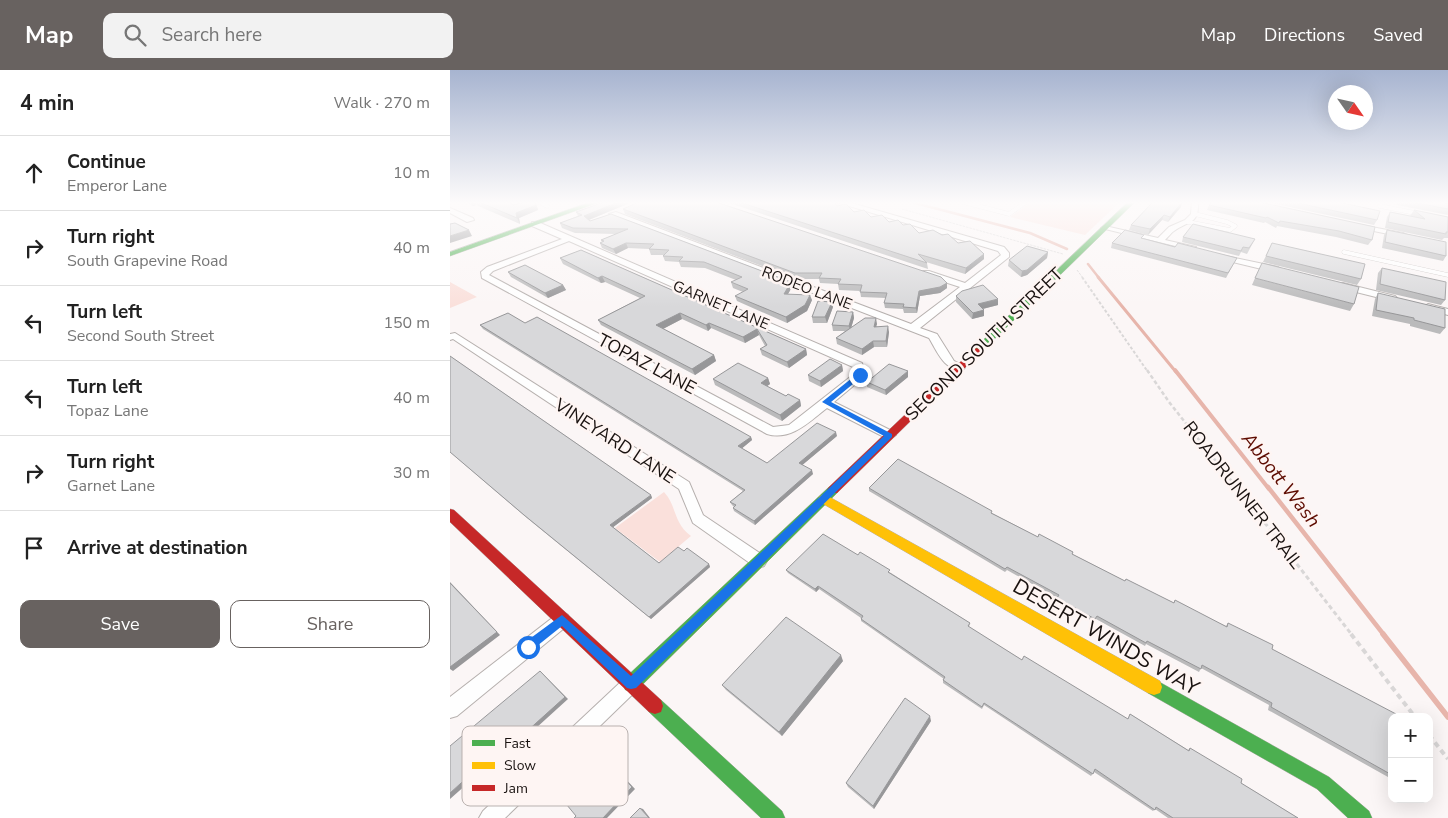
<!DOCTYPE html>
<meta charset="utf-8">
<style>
body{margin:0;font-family:"Nunito Sans",sans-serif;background:#f2f2f2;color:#222}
.controls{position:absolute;right:15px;bottom:15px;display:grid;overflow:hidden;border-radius:10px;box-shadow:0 5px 20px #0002}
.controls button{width:45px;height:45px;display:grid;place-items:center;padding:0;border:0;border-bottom:1px solid #e0e0e0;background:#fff;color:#222;font:25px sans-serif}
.compass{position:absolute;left:878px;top:15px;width:45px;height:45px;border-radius:50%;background:#fff;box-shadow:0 5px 20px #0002;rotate:124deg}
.stop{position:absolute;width:15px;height:15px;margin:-11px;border:4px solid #1a73e8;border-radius:50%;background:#fff}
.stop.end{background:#1a73e8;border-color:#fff;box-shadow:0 1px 5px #0008}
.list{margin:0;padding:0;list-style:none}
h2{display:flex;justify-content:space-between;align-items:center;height:65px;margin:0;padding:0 20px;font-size:21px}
h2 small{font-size:16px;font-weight:400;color:#767676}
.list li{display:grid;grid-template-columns:32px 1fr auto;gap:15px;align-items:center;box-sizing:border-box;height:75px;padding:0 20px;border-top:1px solid #e0e0e0}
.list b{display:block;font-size:19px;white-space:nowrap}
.list p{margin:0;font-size:16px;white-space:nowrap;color:#767676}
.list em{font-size:16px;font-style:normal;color:#767676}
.actions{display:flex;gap:10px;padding:15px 20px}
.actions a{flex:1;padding:11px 0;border:1px solid #686260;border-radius:10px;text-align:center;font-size:18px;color:#686260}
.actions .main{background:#686260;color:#fff}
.icon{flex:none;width:28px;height:28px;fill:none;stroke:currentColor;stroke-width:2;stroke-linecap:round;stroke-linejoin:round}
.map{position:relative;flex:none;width:998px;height:748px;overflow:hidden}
header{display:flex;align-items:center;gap:30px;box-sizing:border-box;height:70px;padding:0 25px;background:#686260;color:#fff}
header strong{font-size:24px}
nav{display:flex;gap:28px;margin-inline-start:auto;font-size:18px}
.search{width:350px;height:45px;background:#f2f2f2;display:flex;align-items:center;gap:12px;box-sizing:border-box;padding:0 18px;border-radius:10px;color:#767676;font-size:19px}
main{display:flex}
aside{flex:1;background:#fff}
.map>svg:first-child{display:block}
</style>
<header>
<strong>Map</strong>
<div class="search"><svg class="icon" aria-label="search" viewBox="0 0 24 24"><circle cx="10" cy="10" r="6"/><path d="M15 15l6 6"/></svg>Search here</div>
<nav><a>Map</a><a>Directions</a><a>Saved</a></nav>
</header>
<main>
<aside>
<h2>4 min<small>Walk · 270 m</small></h2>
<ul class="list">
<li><svg class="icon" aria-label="ahead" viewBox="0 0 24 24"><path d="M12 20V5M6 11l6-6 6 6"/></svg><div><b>Continue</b><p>Emperor Lane</p></div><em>10 m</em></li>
<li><svg class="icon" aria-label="right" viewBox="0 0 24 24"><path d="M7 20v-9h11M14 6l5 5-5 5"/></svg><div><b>Turn right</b><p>South Grapevine Road</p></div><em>40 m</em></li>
<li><svg class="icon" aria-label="left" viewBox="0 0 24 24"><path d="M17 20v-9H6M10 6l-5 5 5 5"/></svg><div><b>Turn left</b><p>Second South Street</p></div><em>150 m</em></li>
<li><svg class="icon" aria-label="left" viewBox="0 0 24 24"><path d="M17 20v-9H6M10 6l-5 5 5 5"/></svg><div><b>Turn left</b><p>Topaz Lane</p></div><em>40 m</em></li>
<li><svg class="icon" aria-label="right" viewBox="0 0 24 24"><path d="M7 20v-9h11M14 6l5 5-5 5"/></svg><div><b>Turn right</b><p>Garnet Lane</p></div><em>30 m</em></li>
<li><svg class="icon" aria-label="arrive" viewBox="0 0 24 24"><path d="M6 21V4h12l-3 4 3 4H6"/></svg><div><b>Arrive at destination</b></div></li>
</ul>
<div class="actions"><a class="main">Save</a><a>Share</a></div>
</aside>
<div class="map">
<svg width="998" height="748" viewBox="0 0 998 748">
<rect width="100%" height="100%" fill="#fbf6f6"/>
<path fill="#fae0db" d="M581 132H670L635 165 560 147Z
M0 212 27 227 0 238Z
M214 422C227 436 223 453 241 466L210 492 165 458Z"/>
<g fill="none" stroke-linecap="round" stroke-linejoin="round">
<path stroke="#e7b5ab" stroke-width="2.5" d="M461 132 580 163 617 179
M638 194 649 208"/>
<path stroke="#e7b5ab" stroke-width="3" d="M648 207 726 302"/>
<path stroke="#e7b5ab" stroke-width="4" d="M725 300 819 419"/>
<path stroke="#e7b5ab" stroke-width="4.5" d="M818 417 934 565"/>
<path stroke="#e7b5ab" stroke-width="5.5" d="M933 564 998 647"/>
<defs>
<path id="lane" d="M89 132 97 136
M513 132 559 144 576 132
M931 132 930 136 970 144
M738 152 780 160 785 156 777 152 745 144
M894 182 998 205"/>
<path id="street" d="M386 132H398L554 177 559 183V187L470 258 487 264 504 291 515 297 514 299C495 303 487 281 479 268L159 144 166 142 461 254 510 217 473 205V201H479L515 213 551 185 548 181Z
M742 132H748C749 155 739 150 724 161 721 163 718 167 715 170L746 177V181L651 158 655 156 708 168 719 157 735 150 741 144Z
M0 138 23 148 24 150 17 152 0 143Z
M82 152H88L412 293 415 305 414 307 384 332 444 362 446 365 440 369 436 368 377 338C359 352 341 371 317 364L32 208 31 202 37 197 112 169 82 156ZM119 171 403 297 404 304 339 355 323 357 39 205 43 201Z
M906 154 953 163 957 165 953 167 909 158H906Z
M766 184 828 197 832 200 828 203 766 188Z
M893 213 945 226 947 228 942 231 890 218V214Z
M978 234 998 239V245L975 239 973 237Z
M5 263 239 412 253 445 314 486 317 491 314 496 309 498 304 496 243 453 229 419 3 269 0 270V264Z
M112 542 118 545 120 550 118 555 7 646 0 648V627L106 545Z
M181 605 187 608 190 614 187 620 55 748H29L33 741 175 608Z"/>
<path id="fast" d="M140 132H150L0 186V182Z
M678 132H685L530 283H524V279Z
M383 415 387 417 389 420 387 423 187 620 181 622 175 620 173 614 175 608 379 417Z
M704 609 879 707 919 741 922 748H898L867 719 698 623 696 617 698 611Z
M205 628 211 630 332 741 335 748H311L199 642 197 636 199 630Z"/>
<path id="slow" d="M374 424 710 611 712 617 710 623 704 625 698 623 370 432 368 429 370 426Z"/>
<path id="jam" d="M527 278 532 281 530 283 387 423H379L377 420 379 417 524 279Z
M0 439 4 440 211 630 213 636 211 642 205 644 199 642 0 452Z"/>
</defs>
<use href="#lane" stroke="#b6b0ae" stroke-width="4.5"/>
<use href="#street" stroke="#b6b0ae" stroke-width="2"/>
<use href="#fast" stroke="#b6b0ae" stroke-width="1"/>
<use href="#slow" stroke="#b6b0ae" stroke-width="1"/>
<use href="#jam" stroke="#b6b0ae" stroke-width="1"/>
<path stroke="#d9d7d7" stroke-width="1" stroke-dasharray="2.5 1" stroke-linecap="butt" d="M452 139 613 184
M627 200 633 208"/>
<path stroke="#d9d7d7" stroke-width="2" stroke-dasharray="3 2" stroke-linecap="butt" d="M632 207 698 302"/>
<path stroke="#d9d7d7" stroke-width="2.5" stroke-dasharray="4 2.5" stroke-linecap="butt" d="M697 300 719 332 788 419"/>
<path stroke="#d9d7d7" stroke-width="3" stroke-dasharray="4.5 3" stroke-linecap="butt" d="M787 417 902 565"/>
<path stroke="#d9d7d7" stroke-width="4" stroke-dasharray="5.5 4" stroke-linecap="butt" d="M901 564 965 647
M979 665 998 689"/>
<use href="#lane" stroke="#fefefe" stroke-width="4"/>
<use href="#street" fill="#fefefe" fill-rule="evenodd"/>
<use href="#fast" fill="#4caf50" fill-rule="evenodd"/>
<use href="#slow" fill="#ffc107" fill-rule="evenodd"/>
<use href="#jam" fill="#c62828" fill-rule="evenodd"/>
</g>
<path fill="#bababb" d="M14 132H59L63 135H87L88 140 69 148 70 154 26 135 23 136Z
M154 132H182L139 150 140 151 161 144 341 212 342 217 338 224 362 230 357 241 337 253 287 231 285 226 293 222 283 218 281 212 286 210 255 198 231 197 229 192 215 191 213 186 214 185H201L199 179 178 178 166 184 152 178 150 173 152 172 151 170 166 164 125 163 112 158 110 153 128 146 126 142Z
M276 132H384L387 136 421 147 453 155 469 163 492 165 508 173 534 184V189L515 204 476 192 477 193 478 199Z
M732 132 731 137 718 152 712 150 698 165 679 160 681 155Z
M809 132 922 170 918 175 886 167 827 156 826 158 815 152 814 153 757 140 759 135Z
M817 132H888L927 150 924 155Z
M943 132H991L998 134V145L947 135Z
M173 139 497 213V218L490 223 470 226 467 243H454L453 239 435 238 434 233 436 228 411 227 410 221 389 220 388 214 370 213 369 209H346L175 144Z
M964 140 998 147V168H994L992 170 935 158 937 147 940 142 960 146Z
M937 160 996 186 993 191 932 178 934 165Z
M733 167 805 169 797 184 791 182 789 186 732 172Z
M693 169 784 193 776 208 661 178 662 173Z
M822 173 911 209 907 215 813 192Z
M131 180 356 279 357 285 339 298 312 285 310 279 315 276 309 265 295 273 261 258 258 261 232 249 213 259 264 285 266 291 245 305 151 255 148 250 190 228 155 212 151 213 113 194 110 188Z
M598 182 597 188 577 205 571 207 558 196 559 190Z
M932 198 995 230 991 235 926 220 928 203Z
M58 202 113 215 116 220 98 228 61 207Z
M805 208 904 234 900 241 802 215Z
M928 223 995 258 990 264 960 256V254L922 246 925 229Z
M506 226 548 235 533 239 534 246 522 249 506 232Z
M383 237 377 253H363L362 247Z
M403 242 404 248 401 258 427 254 426 256 439 262 437 277H424L412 285 387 274 386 268 395 261H383L382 255Z
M75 253 301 367 302 370 292 378 317 393 387 366 352 395 363 404 305 455 284 441 283 438 284 437 282 435 280 432 293 421 33 259 30 255Z
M0 286 201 425 202 428 163 457 209 493 234 481 259 494 260 497 201 549 77 448 0 382Z
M392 295 393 301 371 317 359 311 358 305Z
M458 307 436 325 417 317V312Z
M318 308 320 314 317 316 336 326 350 330 351 336 332 351 265 315 263 309Z
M419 418 542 443 588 467 623 482 622 484 675 511 776 556 778 553 822 579 942 705 938 707 818 640 819 635 751 598 749 602 696 574 695 576 646 549 644 552 606 531 607 528 557 500 555 502 419 421Z
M408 485 441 503 520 553 519 557 572 590 678 649 680 644 738 680 740 678 791 713 848 748H718L705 739 703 741 644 702 641 706 534 635 532 639 493 613V610L494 609 411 551V548L369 519 366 522 338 503 336 500Z
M393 591 332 666 276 620 272 615Z
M481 651 424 739 398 717 396 713Z"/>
<path fill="#979799" d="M20 132H25L26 135 23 136Z
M85 132 88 140 69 148 70 154 67 148 66 143Z
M168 132H182L136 151 134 146Z
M732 132 731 137 718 152 720 147Z
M714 145 712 150 698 165 700 159Z
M19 160 22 166 0 173V166Z
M176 173 178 178 166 184 163 179Z
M598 182 597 188 577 205 571 207 572 201Z
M534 184V189L515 204 516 198Z
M152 206 155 212 151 213 148 208Z
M341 212 342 217 335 229 334 224Z
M497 213V218L490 223 470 226 467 243 466 238 469 221Z
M113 215 116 220 98 228 95 223Z
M360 225 362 230 357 241 337 253 336 247Z
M548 229V235L528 240V234Z
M382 232 383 237 377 253 375 247Z
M534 240V246L522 249 523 243Z
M403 242 404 248 400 262 399 256Z
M230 243 232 249 209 261 206 255Z
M426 248 427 254 424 263V257Z
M259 253 261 258 258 261 256 255Z
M438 256 439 262 437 277 436 271Z
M307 259 309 265 295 273 293 267Z
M423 271 424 277 412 285V279Z
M356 279 357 285 339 298 337 292Z
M264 285 266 291 245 305 242 299Z
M392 295 393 301 371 317 370 311Z
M458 301V307L436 325 435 320Z
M318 308 320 314 313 319 311 313Z
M350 330 351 336 332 351 330 345Z
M386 362 387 366 350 397 349 393Z
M301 367 302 370 290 380 288 376Z
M362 400 363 404 305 455 304 451Z
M201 425 202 428 162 458 160 455Z
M259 494 260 497 201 549 199 547Z
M0 512 50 565 3 601 0 599Z
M368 516 369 519 366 522 365 519Z
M391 585 393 591 332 666 329 662Z
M90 601 118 629 29 710 25 708Z
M480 646 481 651 424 739 423 736Z
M154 687 157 689 185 719 157 748H153Z
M21 704 26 706 0 729V723Z
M190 738 193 739 200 748H199Z"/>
<path fill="#d8d8da" stroke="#979799" d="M29 132H59L63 135 75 132H85L86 135 66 143 67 148Z
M154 132H168L134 146 140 151 161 144 341 212 334 224 360 225 355 235 336 247 285 226 298 219 281 212 292 207 254 192 229 191 233 187 213 186 219 180 199 179 204 174 176 173 163 179 150 173 154 171 151 170 178 159 123 158 110 153 132 145 126 142Z
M189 132H266L491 207 497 213 490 217 469 221 466 238 453 237 454 234 434 233 437 223 410 222 412 215 388 214 391 209 369 208 372 203H345L173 139Z
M289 132H384L387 136 396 134 404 142 414 140 421 147 432 145 439 152 448 150 453 155 460 154 469 163 483 160 492 165 498 164 508 173 520 171 534 184 516 198 468 184 477 193Z
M703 132H732L720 147 714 145 700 159 681 155Z
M762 132H809L925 157 922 170 889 161 830 151 829 153 817 147 816 148 759 135Z
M843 132H888L930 141 927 150Z
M962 132H991L998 134V139Z
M964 140 998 147V162H996V164L938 152 940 142 975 149Z
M5 153 19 160 0 166V154Z
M743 154 805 169 799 178 793 177 791 181 733 167Z
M675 160 694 165 691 168 695 169 725 177 728 173 787 188 778 203 662 173Z
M937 160 996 172V186L935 172Z
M822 173 915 194 911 209 816 186Z
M577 176 598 182 577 200 572 201 559 190Z
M131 180 356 279 337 292 310 279 317 275 307 259 293 267 259 253 256 255 230 243 206 255 264 285 242 299 148 250 195 226 152 206 148 208 110 188Z
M812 193 909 217 904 234 805 208Z
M75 195 113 215 95 223 58 202Z
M932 198 996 212 995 230 930 214Z
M533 215 548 229 528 234 534 240 523 243 506 226 512 221Z
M928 223 995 239V258L964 250V248L926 240Z
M368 231 382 232 375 247H362Z
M387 241 403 242 399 256 382 255Z
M58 243 75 253 87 247 301 367 288 376 317 393 367 353 386 362 349 393 362 400 304 451 283 438 286 435 280 432 295 420 30 255Z
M415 248H426L424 257 438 256 436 271H423L412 279 386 268Z
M0 286 201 425 160 455 209 493 228 477 234 481 237 478 259 494 199 547 74 445 0 382Z
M380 289 392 295 370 311 358 305Z
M288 293 318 308 311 313 336 326 338 324 350 330 330 345 263 309Z
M439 294 458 301 435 320 417 312Z
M448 389 542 441 541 443 588 467 589 464 623 482 622 484 675 511 676 509 724 533 725 530 777 557 778 553 823 575 822 579 946 644V647H942V705L821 637 822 633 752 595 751 599 697 571 696 573 647 546 645 549 607 528 609 525 557 497 555 499 419 418Z
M373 464 408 485 410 482 440 500 438 502 520 553 518 556 572 590 574 586 678 649 680 644 739 681 740 678 792 709 791 713 848 748H723L706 737 705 740 645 699 643 704 534 633 532 637 493 610 495 607 411 549 413 546 368 516 365 519 336 500Z
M0 513 47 562 0 597Z
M336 547 391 585 329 662 272 615Z
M90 601 115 627 25 708 21 704 0 723V676Z
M455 628 480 646 423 736 396 713Z
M154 687 182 717 153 748H124L126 746 112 729Z
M190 738 199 748H180Z"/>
<linearGradient id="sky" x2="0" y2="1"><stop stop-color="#a7b4d0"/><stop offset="0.56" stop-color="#fdfbfb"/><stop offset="1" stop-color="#fdfbfb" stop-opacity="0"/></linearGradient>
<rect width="998" height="237" fill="url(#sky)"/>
<path fill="#1a73e8" d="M407 304 414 305 381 332 442 364V367L186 618 181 619 177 618 112 556 82 580 78 582 74 580 73 577 74 573 112 545 181 606 434 366 372 332Z"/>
<g text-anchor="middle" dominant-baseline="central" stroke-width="5" stroke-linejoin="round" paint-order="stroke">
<g font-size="15" fill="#191210" stroke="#fef5f3">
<text transform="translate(357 218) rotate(21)">RODEO LANE</text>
<text transform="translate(271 235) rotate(23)">GARNET LANE</text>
</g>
<g font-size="18" fill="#191210" stroke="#fef5f3">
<text transform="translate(534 274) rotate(-44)">SECOND SOUTH STREET</text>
<text transform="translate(197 294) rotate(28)">TOPAZ LANE</text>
<text transform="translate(165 371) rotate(33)">VINEYARD LANE</text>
<text transform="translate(793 425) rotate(52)">ROADRUNNER TRAIL</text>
</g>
<g font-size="19" font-style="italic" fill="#5d0b00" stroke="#fef5f3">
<text transform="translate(831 410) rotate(52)">Abbott Wash</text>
</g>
<g font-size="21" fill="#191210" stroke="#fef5f3">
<text transform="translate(656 567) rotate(30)">DESERT WINDS WAY</text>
</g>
</g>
<rect x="12" y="656" width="166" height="80" rx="8" fill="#fef5f3" stroke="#b9b1af" stroke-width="1"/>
<rect x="22" y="670" width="23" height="6" fill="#4caf50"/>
<rect x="22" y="692" width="23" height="7" fill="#ffc107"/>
<rect x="22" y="715" width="23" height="6" fill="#c62828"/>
<g font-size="14" fill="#191210">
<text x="54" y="678">Fast</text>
<text x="54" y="700">Slow</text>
<text x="54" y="723">Jam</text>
</g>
</svg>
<div class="controls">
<button>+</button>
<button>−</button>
</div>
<svg class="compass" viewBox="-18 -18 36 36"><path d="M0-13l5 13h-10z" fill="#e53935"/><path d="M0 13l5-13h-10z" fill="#767676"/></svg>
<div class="stop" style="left:78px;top:577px"></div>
<div class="stop end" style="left:410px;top:305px"></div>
</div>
</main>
